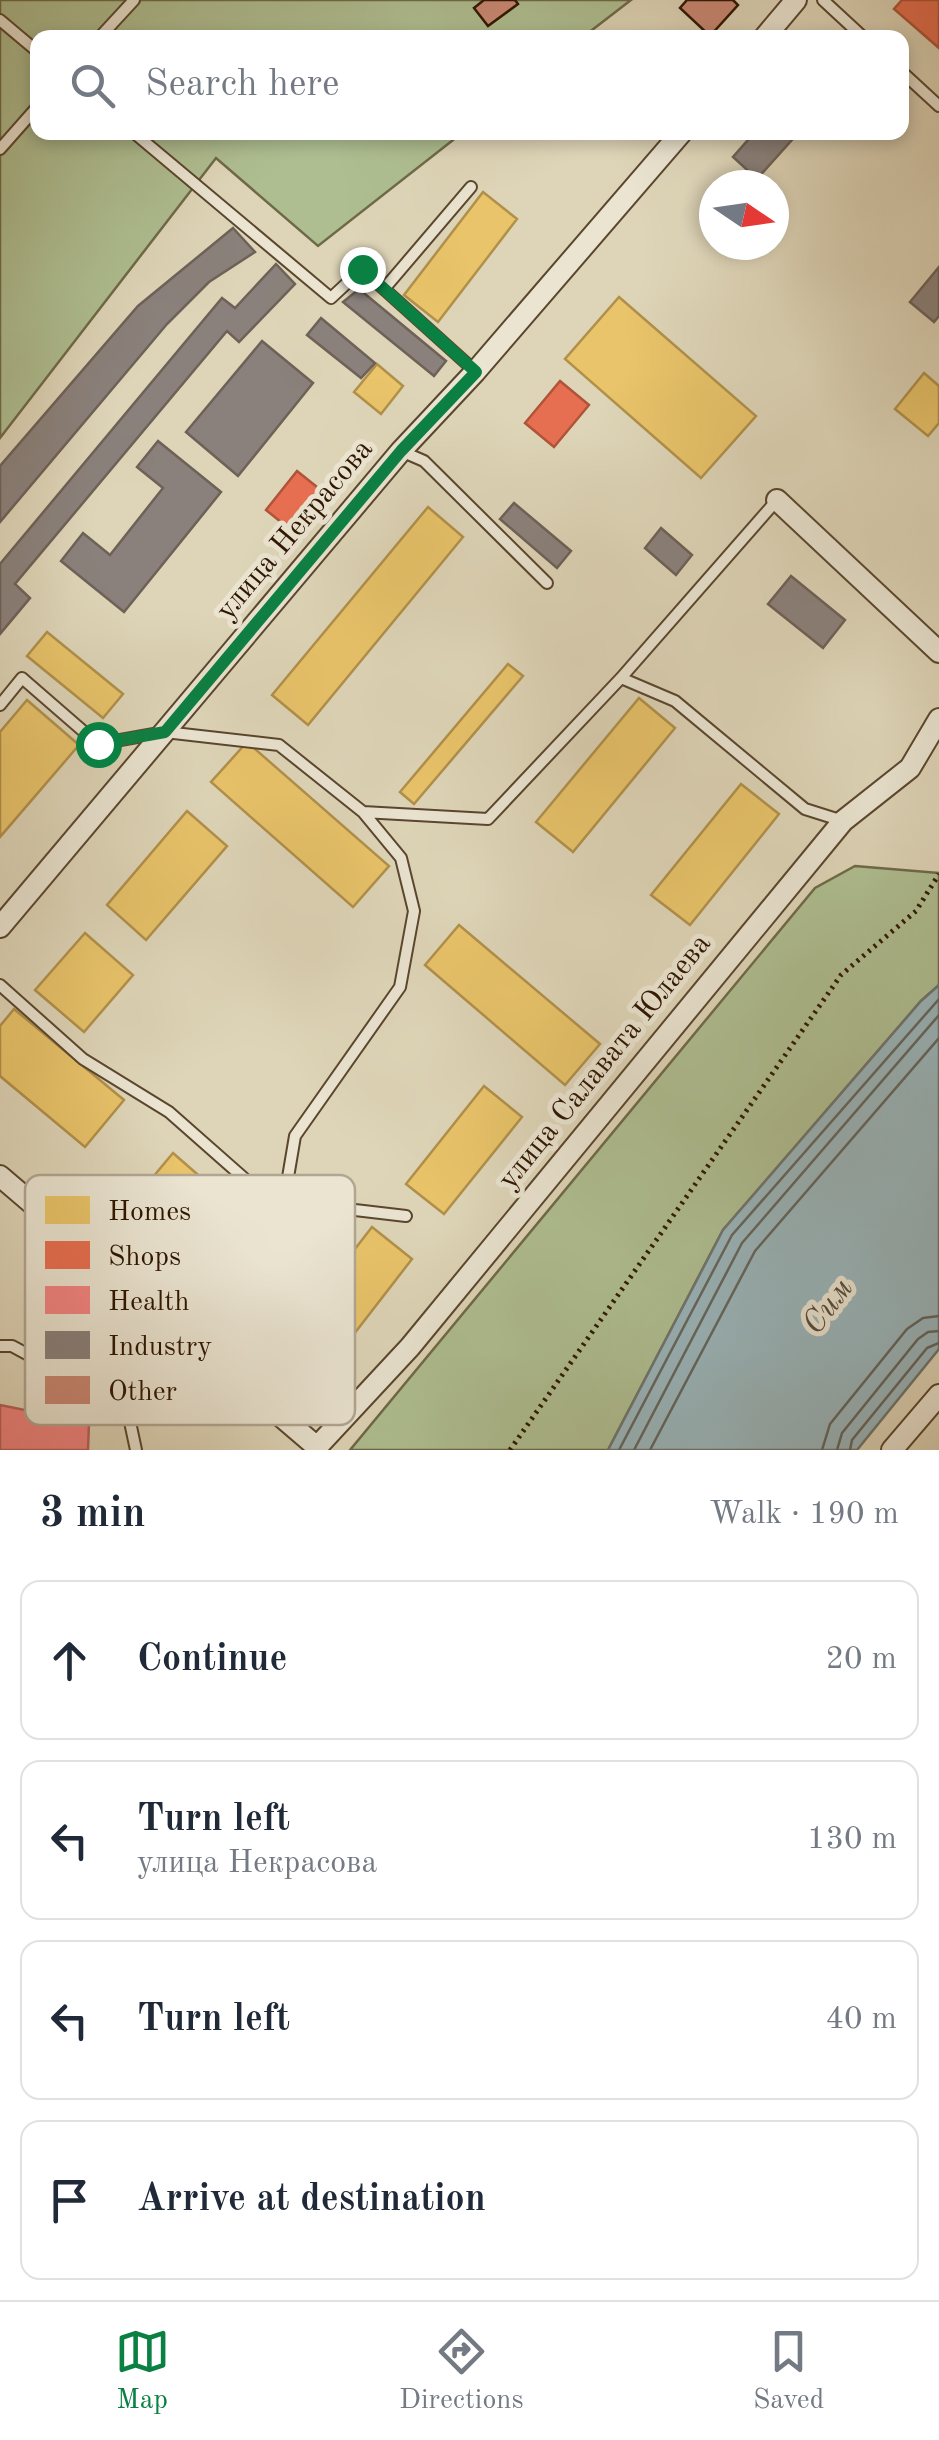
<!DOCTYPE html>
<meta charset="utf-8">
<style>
body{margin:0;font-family:"Old Standard TT",serif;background:#f2f2f3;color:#1f2937}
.compass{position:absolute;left:699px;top:170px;width:90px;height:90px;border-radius:50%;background:#fff;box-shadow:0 5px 15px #0003;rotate:103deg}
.stop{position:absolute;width:30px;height:30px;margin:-22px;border:8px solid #0b8043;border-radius:50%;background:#fff}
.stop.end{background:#0b8043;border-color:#fff;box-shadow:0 2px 10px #0008}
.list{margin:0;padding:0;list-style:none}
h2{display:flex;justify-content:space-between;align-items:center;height:130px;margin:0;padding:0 40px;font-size:42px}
h2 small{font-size:32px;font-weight:400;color:#747a83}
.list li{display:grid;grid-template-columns:65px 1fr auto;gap:30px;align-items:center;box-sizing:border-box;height:160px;margin:0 20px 20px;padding:0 20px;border:2px solid #e0e1e3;border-radius:20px}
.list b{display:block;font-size:38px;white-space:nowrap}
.list p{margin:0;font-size:32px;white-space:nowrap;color:#747a83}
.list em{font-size:32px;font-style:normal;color:#747a83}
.icon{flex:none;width:55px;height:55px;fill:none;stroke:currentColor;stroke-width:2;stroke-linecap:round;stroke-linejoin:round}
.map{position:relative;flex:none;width:939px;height:1450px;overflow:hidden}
.search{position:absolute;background:#fff;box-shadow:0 5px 15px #0003;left:30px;right:30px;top:30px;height:110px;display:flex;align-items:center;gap:25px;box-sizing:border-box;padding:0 35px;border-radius:20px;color:#747a83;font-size:38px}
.sheet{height:850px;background:#fff}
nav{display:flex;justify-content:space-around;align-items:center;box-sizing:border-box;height:140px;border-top:2px solid #e0e1e3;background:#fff;font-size:28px;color:#747a83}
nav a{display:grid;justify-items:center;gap:5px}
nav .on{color:#0b8043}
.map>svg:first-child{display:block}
</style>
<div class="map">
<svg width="939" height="1450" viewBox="0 0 939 1450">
<rect width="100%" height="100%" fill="#ded5b8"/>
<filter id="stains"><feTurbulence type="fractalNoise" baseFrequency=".002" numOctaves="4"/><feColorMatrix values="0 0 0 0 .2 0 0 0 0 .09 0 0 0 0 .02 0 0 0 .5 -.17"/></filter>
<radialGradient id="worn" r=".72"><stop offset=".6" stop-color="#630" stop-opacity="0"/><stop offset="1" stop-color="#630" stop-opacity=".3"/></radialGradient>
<path fill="#aebe91" stroke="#6e6a48" stroke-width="2.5" d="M0 0H631L583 37 38 38V132L462 133 318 246 216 158 0 438Z
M855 866 939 873V985L921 1001 723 1230 608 1450H350L815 888Z"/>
<path fill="#99b5bb" stroke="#6e7570" stroke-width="2.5" d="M939 985V1349L857 1450H608L723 1230 921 1001Z"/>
<path fill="#e9c46a" stroke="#b1904a" stroke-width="2.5" d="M483 192 517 219 438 322 404 295Z
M619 297 756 416 701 478 565 359Z
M377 364 403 386 381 414 354 392Z
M924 373 939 386V423L928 436 895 409Z
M428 507 463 537 308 725 272 695Z
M47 632 123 694 103 718 27 656Z
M508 664 523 676 414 804 400 792Z
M639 698 675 728 573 852 536 822Z
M27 700 79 745 0 837V732Z
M247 742 389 866 353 907 211 782Z
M741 784 779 814 690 925 651 895Z
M187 811 227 846 146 940 107 905Z
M459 925 600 1044 565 1085 425 965Z
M85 933 133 975 84 1032 35 990Z
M14 1009 124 1100 85 1147 0 1076V1026Z
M484 1086 522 1117 444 1214 406 1184Z
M173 1153 284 1250 252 1286 142 1190Z
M372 1227 412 1259 337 1356 296 1325Z"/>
<path fill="#e76f51" stroke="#b05439" stroke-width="2.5" d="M902 0H939V48L894 9Z
M560 381 589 405 554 447 525 423Z
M297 471 327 495 296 534 266 510Z"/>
<path fill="#f28482" stroke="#b7635b" stroke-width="2.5" d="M0 1405 89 1423 88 1450H0Z
M0 1405 89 1423 88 1450H0Z"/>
<path fill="#8a817c" stroke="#6e6157" stroke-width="2.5" d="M755 132H799L757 179 733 157Z
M233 228 255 252 209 282 167 324 0 522V466L138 306Z
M276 264 295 284 239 342 227 331 15 584 30 598 0 634V564L222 298 235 308Z
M939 267V316L934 322 910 302Z
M359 289 446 361 434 376 343 302Z
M321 318 375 363 361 378 307 335Z
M262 341 313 383 238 476 186 432Z
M158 441 221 492 124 612 61 561 83 533 110 555 163 488 137 467Z
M514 503 571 551 557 568 500 519Z
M661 528 692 555 676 575 645 548Z
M791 576 845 620 823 648 768 604Z"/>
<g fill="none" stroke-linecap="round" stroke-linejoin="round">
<path stroke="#64665e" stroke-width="2.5" d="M619 1450 732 1235 939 999
M634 1450 742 1243 939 1015
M650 1450 755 1251 939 1038
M822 1450 830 1424 907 1329 923 1318 939 1316
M837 1450 842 1433 918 1339 928 1332 939 1331
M850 1450 852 1440 927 1348 939 1343"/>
</g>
<path fill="#c98874" stroke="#2e1600" stroke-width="2.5" d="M484 0H515L518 4 488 26 474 8Z
M687 0H733L738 5 710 36 680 8Z"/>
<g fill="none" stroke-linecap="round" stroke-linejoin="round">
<defs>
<path id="lane" d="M823 0 864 38
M0 20 38 52
M99 38 134 0
M902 72 939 106
M133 132 331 298 362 269 384 289
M0 149 38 106
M471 187 384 289 475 371
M401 451 424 461 547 583
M621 678 777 500
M0 705 22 678 98 744 165 732 279 745 363 812 401 858 414 911 400 987 295 1136 285 1195
M363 812 488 819 621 678 675 701 805 809 843 821
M0 985 83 1059 169 1112 254 1187 355 1210 406 1216
M0 1346H12L127 1408 136 1450"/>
<path id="street" d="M764 38 796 0
M777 500 939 652
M0 927 401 451 475 372 682 132
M0 1176 317 1447 410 1347 843 821 910 768 939 719
M892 1450 939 1395"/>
</defs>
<use href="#lane" stroke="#5a462e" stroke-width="14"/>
<use href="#street" stroke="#5a462e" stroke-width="24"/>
<path stroke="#2e1600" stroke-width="5" stroke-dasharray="2.5 5" stroke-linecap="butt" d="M510 1450 841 975 916 911 939 874"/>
<use href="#lane" stroke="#eae4d1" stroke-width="10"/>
<use href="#street" stroke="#eae4d1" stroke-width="20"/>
</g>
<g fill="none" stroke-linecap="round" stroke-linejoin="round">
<path stroke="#0b8043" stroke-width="12" d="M98 744 165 732 401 451 476 372 362 269"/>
</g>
<g text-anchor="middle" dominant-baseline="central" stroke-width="10" stroke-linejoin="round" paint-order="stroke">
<g font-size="30" fill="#2e1600" stroke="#eae4d1">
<text transform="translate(295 530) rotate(-50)">улица Некрасова</text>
<text transform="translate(605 1062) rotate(-51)">улица Салавата Юлаева</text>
</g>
<g font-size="32" font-style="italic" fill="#534e41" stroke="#eae4d1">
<text transform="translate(829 1307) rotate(-53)">Сим</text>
</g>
</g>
<rect x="25" y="1175" width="330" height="250" rx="15" fill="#eae4d1" stroke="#b2a692" stroke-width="2.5"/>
<rect x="45" y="1196" width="45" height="28" fill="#e9c46a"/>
<rect x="45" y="1241" width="45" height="28" fill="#e76f51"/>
<rect x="45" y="1286" width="45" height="28" fill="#f28482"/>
<rect x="45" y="1331" width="45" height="28" fill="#8a817c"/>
<rect x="45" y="1376" width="45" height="28" fill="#c98874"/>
<g font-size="28" fill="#2e1600">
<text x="108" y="1220">Homes</text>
<text x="108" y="1265">Shops</text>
<text x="108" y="1310">Health</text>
<text x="108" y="1355">Industry</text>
<text x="108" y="1400">Other</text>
</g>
<rect width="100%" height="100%" filter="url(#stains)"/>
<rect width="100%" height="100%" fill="url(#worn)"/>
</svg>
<svg class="compass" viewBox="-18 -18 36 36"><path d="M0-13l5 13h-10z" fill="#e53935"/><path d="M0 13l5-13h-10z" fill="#747a83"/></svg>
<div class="stop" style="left:98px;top:744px"></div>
<div class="stop end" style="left:362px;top:269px"></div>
<div class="search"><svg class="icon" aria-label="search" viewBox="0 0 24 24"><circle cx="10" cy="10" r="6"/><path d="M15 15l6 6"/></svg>Search here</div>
</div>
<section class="sheet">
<h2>3 min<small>Walk · 190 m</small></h2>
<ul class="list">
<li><svg class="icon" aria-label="ahead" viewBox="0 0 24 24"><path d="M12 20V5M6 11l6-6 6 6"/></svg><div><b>Continue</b></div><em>20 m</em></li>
<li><svg class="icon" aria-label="left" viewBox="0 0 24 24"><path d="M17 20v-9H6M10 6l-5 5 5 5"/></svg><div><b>Turn left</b><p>улица Некрасова</p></div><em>130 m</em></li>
<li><svg class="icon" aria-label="left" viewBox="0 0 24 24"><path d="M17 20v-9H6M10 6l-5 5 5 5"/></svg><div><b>Turn left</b></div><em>40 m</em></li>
<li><svg class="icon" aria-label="arrive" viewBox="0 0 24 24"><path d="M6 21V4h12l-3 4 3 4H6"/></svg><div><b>Arrive at destination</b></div></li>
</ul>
</section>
<nav>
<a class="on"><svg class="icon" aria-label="map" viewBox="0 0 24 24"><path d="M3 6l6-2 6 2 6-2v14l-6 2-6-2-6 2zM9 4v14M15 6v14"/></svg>Map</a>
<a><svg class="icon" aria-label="directions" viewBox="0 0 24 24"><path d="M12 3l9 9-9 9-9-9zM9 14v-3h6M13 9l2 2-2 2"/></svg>Directions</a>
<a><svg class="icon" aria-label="saved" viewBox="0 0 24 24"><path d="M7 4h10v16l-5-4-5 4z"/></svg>Saved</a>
</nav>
